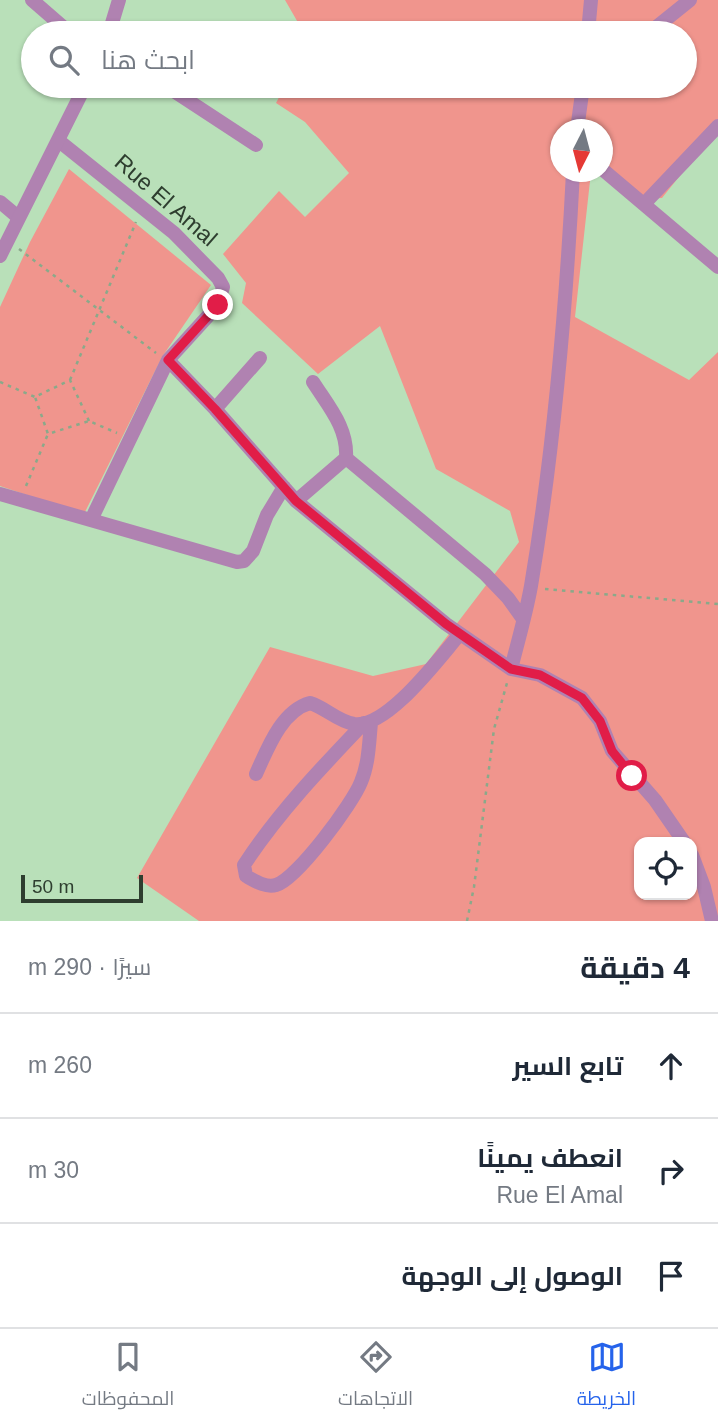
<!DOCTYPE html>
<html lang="ar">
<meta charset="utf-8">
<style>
body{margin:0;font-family:Helvetica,Cairo,sans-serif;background:#f2f2f3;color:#1f2937;direction:rtl}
.controls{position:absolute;right:21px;bottom:21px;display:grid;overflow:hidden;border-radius:14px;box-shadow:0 2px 5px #0004}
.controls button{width:63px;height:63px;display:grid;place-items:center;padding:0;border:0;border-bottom:2px solid #e0e1e3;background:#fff;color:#1f2937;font:35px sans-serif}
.compass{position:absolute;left:550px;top:119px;width:63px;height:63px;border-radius:50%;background:#fff;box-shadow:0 2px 5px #0004;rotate:186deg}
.scale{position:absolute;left:21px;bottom:18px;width:122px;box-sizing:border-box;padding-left:7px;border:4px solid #2e3e2f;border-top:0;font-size:19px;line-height:24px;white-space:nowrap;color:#2e3e2f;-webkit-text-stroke:5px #b9e0b9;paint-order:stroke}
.stop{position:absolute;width:21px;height:21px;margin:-16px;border:5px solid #e11d48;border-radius:50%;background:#fff}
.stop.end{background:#e11d48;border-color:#fff;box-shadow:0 2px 7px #0008}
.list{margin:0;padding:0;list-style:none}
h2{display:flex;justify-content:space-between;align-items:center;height:91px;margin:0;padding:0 28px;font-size:30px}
h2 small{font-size:23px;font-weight:400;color:#747a83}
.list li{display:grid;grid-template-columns:46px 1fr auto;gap:21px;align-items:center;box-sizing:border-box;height:105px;padding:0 28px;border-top:2px solid #e0e1e3}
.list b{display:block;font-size:26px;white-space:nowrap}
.list p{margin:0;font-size:23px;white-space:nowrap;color:#747a83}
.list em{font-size:23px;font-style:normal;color:#747a83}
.icon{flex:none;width:38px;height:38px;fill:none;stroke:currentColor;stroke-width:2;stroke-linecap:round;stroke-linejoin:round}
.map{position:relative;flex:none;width:718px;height:921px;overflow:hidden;direction:ltr}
.search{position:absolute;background:#fff;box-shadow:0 2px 5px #0004;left:21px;right:21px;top:21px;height:77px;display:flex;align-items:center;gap:18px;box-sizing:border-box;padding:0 24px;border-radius:38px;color:#747a83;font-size:26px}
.sheet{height:406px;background:#fff}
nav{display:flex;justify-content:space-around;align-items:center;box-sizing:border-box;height:98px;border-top:2px solid #e0e1e3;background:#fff;font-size:19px;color:#747a83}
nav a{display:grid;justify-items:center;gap:4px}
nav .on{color:#2563eb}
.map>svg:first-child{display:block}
</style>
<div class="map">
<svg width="718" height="921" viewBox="0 0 718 921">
<rect width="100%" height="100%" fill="#b9e0b9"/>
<path fill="#f0958d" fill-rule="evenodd" d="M285 0H718V128L662 198 642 199 603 166 602 130H560V172H591L575 317 689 380 718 352V921H199L137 878 270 647 373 676 426 664 519 542 510 511 436 469 380 326 318 374 242 303 246 283 223 254 279 191 305 217 349 173 305 122 276 103 285 86H685V33H304ZM639 842H692V895H639Z
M69 169 211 285 162 357 84 514 0 486V307L30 242Z"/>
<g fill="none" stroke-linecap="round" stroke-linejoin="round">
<path stroke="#8aa98a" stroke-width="2.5" stroke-dasharray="3.5 5" stroke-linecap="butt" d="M19 249 156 353
M70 380 136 222
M0 382 35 397
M89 421 70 380 35 397 48 434 89 421 117 433
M26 486 48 434
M545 589 718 604
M467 921 474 887 494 729 507 683"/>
<path stroke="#b082b1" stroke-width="14" d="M32 0 70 33
M588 33 591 0
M649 33 690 0
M166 86 256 145
M577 130 583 86
M59 141 174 233 218 278 223 287 218 305 168 360 91 520
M602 169 718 267
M0 202 18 217
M644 204 718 126
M168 360 215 409 296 501 446 624 511 669 540 675 582 698 600 721 612 751 655 800 684 842
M215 409 260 358
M346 458 485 574 508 598 523 619
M0 494 237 562 244 561 253 551 267 515 284 487
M296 501 346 458C348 428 329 407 313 382
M511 669C518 641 526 614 531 586 554 449 566 310 573 172
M364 723C321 768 278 813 244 865L246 876C255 881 266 888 276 885 297 879 353 803 361 782 369 763 369 742 371 723
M256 774C267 750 281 711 310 703 326 708 337 721 354 724 387 729 439 658 460 634
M692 855 704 887 712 921"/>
<path stroke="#b082b1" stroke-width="14" d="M109 33 119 0
M0 256 85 86"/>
</g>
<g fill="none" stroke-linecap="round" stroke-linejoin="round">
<path stroke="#e11d48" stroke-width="9" d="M218 305 168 360 215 409 296 501 446 624 511 669 540 675 582 698 600 721 612 751 632 776"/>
</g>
<g text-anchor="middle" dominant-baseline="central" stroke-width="5" stroke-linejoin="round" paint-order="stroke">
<g font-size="23" fill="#2e3e2f" stroke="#b9e0b9">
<text transform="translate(166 200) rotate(41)">Rue El Amal</text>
</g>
</g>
</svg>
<div class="controls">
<button><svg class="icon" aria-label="locate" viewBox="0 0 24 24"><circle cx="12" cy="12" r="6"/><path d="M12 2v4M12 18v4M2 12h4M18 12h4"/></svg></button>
</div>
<svg class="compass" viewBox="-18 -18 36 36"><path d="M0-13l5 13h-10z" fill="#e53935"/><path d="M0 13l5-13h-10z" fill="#747a83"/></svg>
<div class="scale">50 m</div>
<div class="stop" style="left:632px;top:776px"></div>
<div class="stop end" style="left:218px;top:305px"></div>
<div class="search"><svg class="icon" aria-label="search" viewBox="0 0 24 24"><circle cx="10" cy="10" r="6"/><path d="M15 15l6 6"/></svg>ابحث هنا</div>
</div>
<section class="sheet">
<h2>4 دقيقة<small>سيرًا · 290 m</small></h2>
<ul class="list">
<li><svg class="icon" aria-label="ahead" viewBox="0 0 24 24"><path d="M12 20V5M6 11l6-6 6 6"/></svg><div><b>تابع السير</b></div><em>260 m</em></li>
<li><svg class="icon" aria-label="right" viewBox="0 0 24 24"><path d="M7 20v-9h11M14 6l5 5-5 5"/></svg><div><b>انعطف يمينًا</b><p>Rue El Amal</p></div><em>30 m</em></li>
<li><svg class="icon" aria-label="arrive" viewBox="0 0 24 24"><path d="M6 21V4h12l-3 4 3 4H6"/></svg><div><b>الوصول إلى الوجهة</b></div></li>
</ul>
</section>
<nav>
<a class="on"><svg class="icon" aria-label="map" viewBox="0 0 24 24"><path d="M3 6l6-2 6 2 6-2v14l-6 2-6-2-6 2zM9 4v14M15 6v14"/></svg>الخريطة</a>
<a><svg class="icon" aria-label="directions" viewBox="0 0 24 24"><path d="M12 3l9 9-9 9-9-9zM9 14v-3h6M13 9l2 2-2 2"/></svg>الاتجاهات</a>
<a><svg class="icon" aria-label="saved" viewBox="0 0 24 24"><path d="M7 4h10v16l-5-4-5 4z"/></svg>المحفوظات</a>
</nav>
